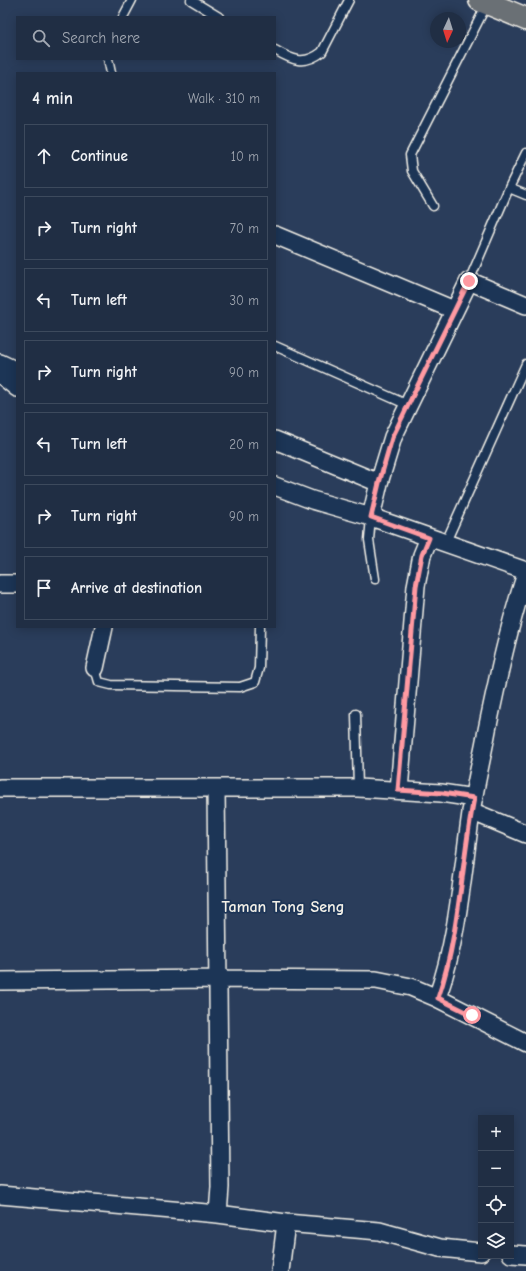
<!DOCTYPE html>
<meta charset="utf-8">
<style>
body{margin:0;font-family:"Comic Neue",sans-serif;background:#2d3a4f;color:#f1f3f6}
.controls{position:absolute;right:12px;bottom:12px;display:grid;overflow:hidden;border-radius:0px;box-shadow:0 2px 10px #0003}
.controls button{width:36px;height:36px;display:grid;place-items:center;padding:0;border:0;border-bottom:1px solid #3d4a5d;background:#202e44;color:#f1f3f6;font:20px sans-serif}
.compass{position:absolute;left:430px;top:12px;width:36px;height:36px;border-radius:50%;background:#202e44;box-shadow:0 2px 10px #0003;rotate:184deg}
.stop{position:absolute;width:12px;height:12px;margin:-9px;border:3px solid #ff9aa2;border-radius:50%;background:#fff}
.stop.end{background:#ff9aa2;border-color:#fff;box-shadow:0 1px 4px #0008}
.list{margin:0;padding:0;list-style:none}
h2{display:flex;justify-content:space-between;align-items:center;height:52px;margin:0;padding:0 16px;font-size:17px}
h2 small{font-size:13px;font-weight:400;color:#a2a8b2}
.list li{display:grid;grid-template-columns:26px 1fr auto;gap:12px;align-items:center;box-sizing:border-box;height:64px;margin:0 8px 8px;padding:0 8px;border:1px solid #3d4a5d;border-radius:0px}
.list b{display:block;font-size:15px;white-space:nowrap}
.list em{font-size:13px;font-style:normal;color:#a2a8b2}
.icon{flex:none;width:22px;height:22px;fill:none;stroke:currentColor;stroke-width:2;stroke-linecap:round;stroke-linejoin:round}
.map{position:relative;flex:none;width:526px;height:1271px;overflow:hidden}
.search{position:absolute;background:#202e44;box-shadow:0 2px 10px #0003;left:16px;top:16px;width:260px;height:44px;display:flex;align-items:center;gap:10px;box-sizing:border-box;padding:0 14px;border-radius:0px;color:#a2a8b2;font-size:15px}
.panel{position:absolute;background:#202e44;box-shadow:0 2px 10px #0003;left:16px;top:72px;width:260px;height:556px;border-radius:0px}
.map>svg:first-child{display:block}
</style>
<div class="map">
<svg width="526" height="1271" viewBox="0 0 526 1271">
<rect width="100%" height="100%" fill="#2a3d5b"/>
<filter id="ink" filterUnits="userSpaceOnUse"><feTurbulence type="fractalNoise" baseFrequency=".025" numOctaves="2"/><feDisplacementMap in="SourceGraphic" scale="8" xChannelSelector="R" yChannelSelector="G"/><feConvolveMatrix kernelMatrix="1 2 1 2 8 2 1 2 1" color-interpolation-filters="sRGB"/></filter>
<g filter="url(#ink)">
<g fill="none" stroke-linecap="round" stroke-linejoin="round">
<defs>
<path id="service" d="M191 0 219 17
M123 17 132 0
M275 50C292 60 304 66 322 52L349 0
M108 59 111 73
M509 188 526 195
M433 206 412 171 410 155 487 4
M469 281 509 188 526 153
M275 346 408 405
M371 517 369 540 375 579
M445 544 526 364
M95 668 99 682 111 685 240 687 255 682 259 668 260 627
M356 714 358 788"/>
<path id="minor" d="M275 235 454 310
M0 363 17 371
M0 374 17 388
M275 440 379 483
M275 486 312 500 371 517 526 571
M371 517 379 483 393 437 469 281 526 305
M0 584H17
M95 668 104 627
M0 788H358L441 793 474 798
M216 788 220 1187 218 1214
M399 790 416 586 422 555 429 538
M471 811 526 834
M0 981 218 979 376 980 411 987 437 998 526 1043
M437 998C458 939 462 875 471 813 475 785 482 758 487 730 498 677 509 625 526 574
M0 1195 218 1214 286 1223 379 1231 440 1248 481 1252
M511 1254 526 1255
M280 1271 286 1223"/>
<path id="primary" d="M480 0 526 19"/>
</defs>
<use href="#service" stroke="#f4f1e8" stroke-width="11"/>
<use href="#minor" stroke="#f4f1e8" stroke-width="20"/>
<use href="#primary" stroke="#f4f1e8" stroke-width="25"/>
<use href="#service" stroke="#1d3557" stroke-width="8"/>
<use href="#minor" stroke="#1d3557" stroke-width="17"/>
<use href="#primary" stroke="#6b6f75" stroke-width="22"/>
</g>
</g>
<g fill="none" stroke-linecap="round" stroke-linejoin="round" filter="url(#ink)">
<path stroke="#ff9aa2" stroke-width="5" d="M469 281 392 438 379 483 371 517 429 538 422 555 416 586 398 790 442 793 474 798C461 864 460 934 438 998L472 1015"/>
</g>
<g text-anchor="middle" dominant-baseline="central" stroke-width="3.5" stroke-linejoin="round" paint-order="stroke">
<g font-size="16" font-weight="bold" fill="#f4f1e8" stroke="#1d3557">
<text x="283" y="907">Taman Tong Seng</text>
</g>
</g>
</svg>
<div class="controls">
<button>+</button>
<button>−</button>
<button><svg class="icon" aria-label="locate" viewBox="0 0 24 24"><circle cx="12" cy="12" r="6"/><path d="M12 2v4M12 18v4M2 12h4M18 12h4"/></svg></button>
<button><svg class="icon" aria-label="layers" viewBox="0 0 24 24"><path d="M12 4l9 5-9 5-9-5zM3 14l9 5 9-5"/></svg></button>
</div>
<svg class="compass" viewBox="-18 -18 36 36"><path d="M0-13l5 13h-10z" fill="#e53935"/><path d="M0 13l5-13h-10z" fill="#a2a8b2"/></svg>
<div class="stop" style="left:472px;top:1015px"></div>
<div class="stop end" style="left:469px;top:281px"></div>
<div class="search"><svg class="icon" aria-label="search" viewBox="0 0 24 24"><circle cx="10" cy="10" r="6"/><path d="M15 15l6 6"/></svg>Search here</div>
<section class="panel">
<h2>4 min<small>Walk · 310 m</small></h2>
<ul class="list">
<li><svg class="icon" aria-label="ahead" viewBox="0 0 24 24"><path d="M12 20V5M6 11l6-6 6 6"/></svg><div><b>Continue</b></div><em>10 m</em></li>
<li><svg class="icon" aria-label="right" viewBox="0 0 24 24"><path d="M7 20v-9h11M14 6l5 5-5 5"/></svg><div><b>Turn right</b></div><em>70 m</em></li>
<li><svg class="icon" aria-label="left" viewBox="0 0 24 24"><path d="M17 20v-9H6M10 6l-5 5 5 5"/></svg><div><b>Turn left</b></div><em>30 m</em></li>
<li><svg class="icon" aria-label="right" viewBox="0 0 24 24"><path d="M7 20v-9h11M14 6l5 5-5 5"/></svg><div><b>Turn right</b></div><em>90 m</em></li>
<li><svg class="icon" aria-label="left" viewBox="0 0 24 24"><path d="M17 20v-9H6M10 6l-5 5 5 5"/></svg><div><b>Turn left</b></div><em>20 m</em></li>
<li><svg class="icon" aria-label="right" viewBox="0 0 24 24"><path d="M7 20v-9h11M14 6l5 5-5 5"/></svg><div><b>Turn right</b></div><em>90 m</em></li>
<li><svg class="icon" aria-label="arrive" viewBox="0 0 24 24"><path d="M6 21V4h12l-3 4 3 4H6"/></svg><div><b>Arrive at destination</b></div></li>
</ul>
</section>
</div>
